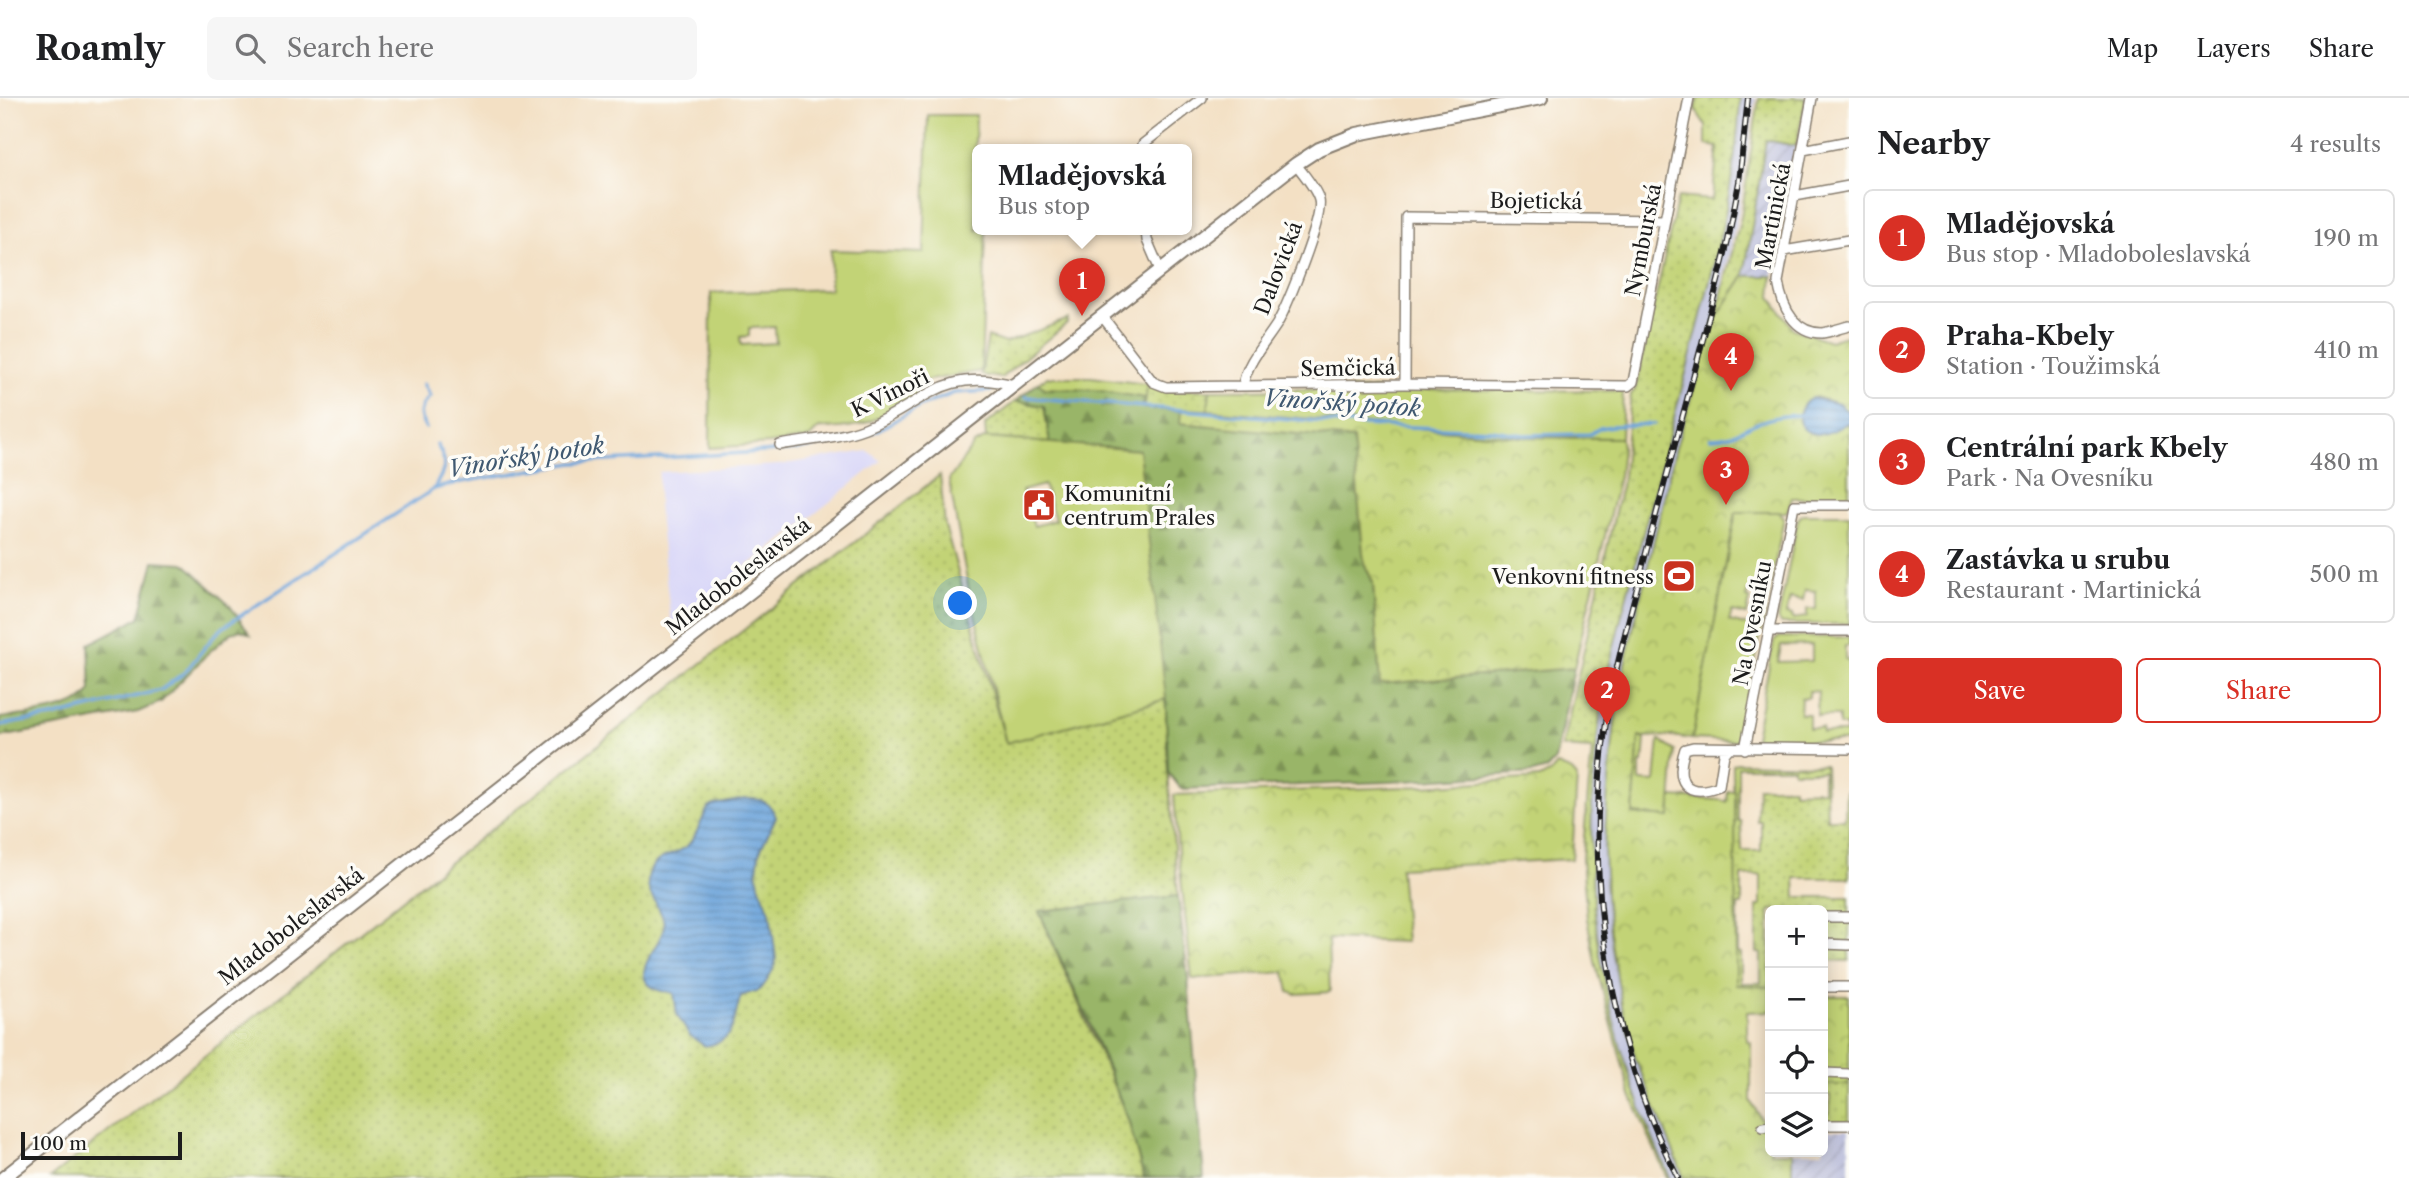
<!DOCTYPE html>
<meta charset="utf-8">
<style>
body{margin:0;font-family:"Libre Caslon Text",serif;background:#f6f6f6;color:#202124}
.controls{position:absolute;right:21px;bottom:21px;display:grid;overflow:hidden;border-radius:10px;box-shadow:0 4px 18px #0003}
.controls button{width:63px;height:63px;display:grid;place-items:center;padding:0;border:0;border-bottom:2px solid #e0e0e0;background:#fff;color:#202124;font:35px sans-serif}
.scale{position:absolute;left:21px;bottom:18px;width:161px;box-sizing:border-box;padding-left:7px;border:4px solid #1c1c1c;border-top:0;font-size:19px;line-height:24px;white-space:nowrap;color:#1c1c1c;-webkit-text-stroke:5px #fdfcf7;paint-order:stroke}
.you{position:absolute;left:961px;top:506px;width:24px;height:24px;margin:-18px;border:5px solid #fff;border-radius:50%;background:#1a73e8;box-shadow:0 0 0 10px #1a73e833}
.badge{display:grid;place-items:center;width:46px;height:46px;border-radius:50%;background:#d93025;color:#fff;font-size:23px;font-weight:700}
.pin{position:absolute;translate:-50% -58px;filter:drop-shadow(0 2px 4px #0008)}
.pin::after{content:'';position:absolute;top:37px;width:24px;height:21px;background:inherit;clip-path:polygon(0 0,100% 0,50% 100%)}
.popup{position:absolute;left:972px;top:46px;width:220px;height:91px;box-sizing:border-box;display:grid;place-content:center;border-radius:10px;background:#fff;filter:drop-shadow(0 2px 5px #0005);font-size:23px;white-space:nowrap;color:#757577}
.popup b{font-size:26px;color:#202124}
.popup::after{content:'';position:absolute;left:50%;top:100%;margin-left:-14px;border:14px solid transparent;border-top-color:#fff}
.list{margin:0;padding:0;list-style:none}
h2{display:flex;justify-content:space-between;align-items:center;height:91px;margin:0;padding:0 28px;font-size:30px}
h2 small{font-size:23px;font-weight:400;color:#757577}
.list li{display:grid;grid-template-columns:46px 1fr auto;gap:21px;align-items:center;box-sizing:border-box;height:98px;margin:0 14px 14px;padding:0 14px;border:2px solid #e0e0e0;border-radius:10px}
.list b{display:block;font-size:26px;white-space:nowrap}
.list p{margin:0;font-size:23px;white-space:nowrap;color:#757577}
.list em{font-size:23px;font-style:normal;color:#757577}
.actions{display:flex;gap:14px;padding:21px 28px}
.actions a{flex:1;padding:16px 0;border:2px solid #d93025;border-radius:10px;text-align:center;font-size:24px;color:#d93025}
.actions .main{background:#d93025;color:#fff}
.icon{flex:none;width:38px;height:38px;fill:none;stroke:currentColor;stroke-width:2;stroke-linecap:round;stroke-linejoin:round}
.map{position:relative;flex:none;width:1849px;height:1080px;overflow:hidden}
header{display:flex;align-items:center;gap:42px;box-sizing:border-box;height:98px;padding:0 35px;background:#fff;border-bottom:2px solid #e0e0e0}
header strong{font-size:33px}
nav{display:flex;gap:38px;margin-inline-start:auto;font-size:24px}
.search{width:490px;height:63px;background:#f6f6f6;display:flex;align-items:center;gap:18px;box-sizing:border-box;padding:0 24px;border-radius:10px;color:#757577;font-size:26px}
main{display:flex}
aside{flex:1;background:#fff}
.map>svg:first-child{display:block}
</style>
<header>
<strong>Roamly</strong>
<div class="search"><svg class="icon" aria-label="search" viewBox="0 0 24 24"><circle cx="10" cy="10" r="6"/><path d="M15 15l6 6"/></svg>Search here</div>
<nav><a>Map</a><a>Layers</a><a>Share</a></nav>
</header>
<main>
<div class="map">
<svg width="1849" height="1080" viewBox="0 0 1849 1080">
<defs>
<pattern id="industrial-furrows" width="10" height="10" patternUnits="userSpaceOnUse" patternTransform="scale(1.75)"><rect width="10" height="10" fill="#c0c2dd"/><path d="M-1 1l2-2M0 10L10 0M9 11l2-2" fill="none" stroke="#a4a6bd"/></pattern>
<pattern id="grass-dots" width="8" height="8" patternUnits="userSpaceOnUse" patternTransform="scale(1.75)"><rect width="8" height="8" fill="#c2d376"/><path d="M2 2h.1M6 6h.1" fill="none" stroke="#a6b566" stroke-width="1.8" stroke-linecap="round"/></pattern>
<pattern id="forest-firs" width="22" height="20" patternUnits="userSpaceOnUse" patternTransform="scale(1.75)"><rect width="22" height="20" fill="#99b567"/><path d="M5 1l3.5 6h-7zM16 11l3.5 6h-7z" fill="#7c9254"/></pattern>
<pattern id="park-crowns" width="20" height="18" patternUnits="userSpaceOnUse" patternTransform="scale(1.75)"><rect width="20" height="18" fill="#c2d376"/><path d="M2 6a3 3 0 1 1 6 0M12 15a3 3 0 1 1 6 0" fill="none" stroke="#a6b566"/></pattern>
<pattern id="water-rules" width="6" height="5" patternUnits="userSpaceOnUse" patternTransform="scale(1.75)"><rect width="6" height="5" fill="#6ba3da"/><path d="M0 2.5h6" fill="none" stroke="#5784b0"/></pattern>
</defs>
<rect width="100%" height="100%" fill="#fdfcf7"/>
<filter id="ink" filterUnits="userSpaceOnUse"><feTurbulence type="fractalNoise" baseFrequency=".0143" numOctaves="2"/><feDisplacementMap in="SourceGraphic" scale="14" xChannelSelector="R" yChannelSelector="G"/><feConvolveMatrix kernelMatrix="1 2 1 2 8 2 1 2 1" color-interpolation-filters="sRGB"/></filter>
<filter id="wash" filterUnits="userSpaceOnUse"><feTurbulence type="fractalNoise" baseFrequency=".00686" numOctaves="4" result="noise"/><feDisplacementMap in="SourceGraphic" scale="28" xChannelSelector="R" yChannelSelector="G"/><feGaussianBlur stdDeviation="1.57" result="paint"/><feColorMatrix in="noise" values="0 0 0 0 0 0 0 0 0 0 0 0 0 0 0 0 0 1.4 0 .05"/><feComposite in="paint" operator="in"/></filter>
<g filter="url(#wash)">
<rect width="100%" height="100%" fill="#f3e0c4"/>
<path fill="#d9d7f8" d="M868 353 881 363 788 437 671 526 658 406 659 374 778 367Z"/>
<path fill="url(#industrial-furrows)" d="M1766 42 1796 48 1773 178H1744Z
M1823 1032H1849V1080H1791L1792 1054H1823Z"/>
<path fill="#c0c2dd" d="M1740 0H1756L1738 117 1699 288 1622 584 1609 676 1606 744 1687 1080H1670L1633 994 1604 886 1590 781 1592 674 1606 581 1720 141 1731 83Z"/>
<path fill="url(#grass-dots)" stroke="#6f7849" stroke-width="2" fill-rule="evenodd" d="M1698 0H1740C1736 92 1710 183 1687 271 1659 374 1631 477 1606 581 1574 761 1593 913 1670 1080H1667L1630 995 1595 864 1587 820 1582 761 1592 651 1562 649 1623 379 1631 296 1635 292 1678 99 1712 102 1718 49 1706 47V28L1695 11Z
M1759 0H1806L1796 48 1766 42 1744 178 1715 222 1741 119Z
M1068 221 1067 225 1001 280 981 277 988 239 1005 245Z
M1147 286 1159 292H1210L1208 312 1144 310Z
M1016 303 1044 308 1050 345 986 340 985 327Z
M940 377 945 428 1006 645 1166 601 1168 674 1178 798 1039 813 1128 1021 1144 1080H50Z
M1736 665 1825 667 1827 721H1845L1846 693H1849V780H1795L1796 799H1849V863L1823 862V812H1770V889L1736 888 1733 667ZM1738 669H1793V673H1823V692L1793 693V689H1758L1757 723H1761V753H1742L1741 723H1738ZM1761 777V808H1757V855H1761V885H1741V856L1738 855V807H1742V778Z
M1823 987H1849V1023L1823 1024V1016L1830 1015V997L1823 996Z"/>
<path fill="url(#forest-firs)" stroke="#5a6842" stroke-width="2" d="M1038 285 1045 290 1096 292 1146 300 1144 310 1181 313V325L1353 341 1364 465 1373 484 1380 586 1574 570 1555 662 1547 671 1533 675 1389 684 1181 691 1168 674 1166 610 1139 352 1050 345 1044 308 1016 303Z
M154 463 184 465 230 508 250 536 241 532 231 535 208 555 161 604 138 614 0 639V620C24 617 79 614 91 592L89 546 139 520Z
M1178 798 1188 881 1204 1080H1144L1128 1021 1089 924 1039 813Z"/>
<path fill="url(#park-crowns)" stroke="#6f7849" stroke-width="2" d="M1744 178H1773L1771 199 1793 231 1830 243 1849 237V315L1839 306 1816 299 1805 305 1798 317C1807 346 1829 335 1849 324V400H1792L1787 414 1736 415 1692 641 1672 638 1639 639 1633 716 1670 719 1672 699 1721 702 1727 704 1728 693H1735L1736 887 1770 889V913L1747 914V943L1751 944V1003L1770 1037V1054H1792V1080H1684L1636 962 1623 913 1612 850 1606 798 1604 750 1608 692 1618 595 1676 349 1715 222Z
M1208 312 1524 339 1621 340 1622 351 1619 378 1574 570 1380 586 1373 484 1364 465 1353 341 1180 325 1181 313Z
M1557 667 1572 673 1577 679 1572 761 1400 770 1406 844 1328 841 1330 894 1295 896 1289 894 1285 874 1192 881 1178 753 1174 697 1408 689 1540 680 1551 674Z
M1823 898H1849V987H1823Z"/>
<path fill="#c2d376" stroke="#6f7849" stroke-width="2" fill-rule="evenodd" d="M928 17H976L974 71H977V132H986L981 273 918 284 919 297C881 318 865 333 819 330L809 340 769 346 710 350 711 195 830 191 831 152 924 155ZM775 229 776 245 741 247 740 239 749 238V230Z
M1047 279H1091L1147 286 1146 300 1096 292 1045 290 1038 285Z
M1397 291 1623 293 1621 340 1524 339 1208 312 1210 292Z
M986 340 1139 352 1166 601 1006 645 968 488 949 382 974 346ZM1044 387 1055 422 1034 428 1022 393Z
M1736 414H1778L1784 420 1740 639 1736 643 1692 641ZM1748 493 1761 495V500L1763 502 1759 507 1754 529 1729 523 1732 514 1747 517 1750 501 1746 500Z
M1803 416H1849V526H1781L1778 522 1798 421ZM1805 492 1816 493V511H1807V519L1793 521 1792 517 1786 516 1790 500 1803 502Z
M1779 539H1849V548H1845V561L1849 562V643H1758L1755 639 1774 543ZM1812 547V563L1778 564 1781 548ZM1809 593 1818 594 1817 618H1839V628H1846V635H1823L1822 630H1809V616H1800L1801 600 1809 599Z
M1639 639 1645 641 1643 665H1640V683L1655 684 1659 642 1675 653 1670 719 1633 716Z"/>
<path fill="url(#water-rules)" stroke="#44607b" stroke-width="2" d="M1812 300 1839 306 1849 315V324C1839 329 1828 337 1817 336 1793 334 1795 309 1812 300Z
M744 701C760 700 770 703 776 719L759 755 757 775 759 786 770 814 776 861 774 870 765 886 759 892 741 898C732 921 738 944 705 948L690 938 677 917 674 895C669 894 663 894 658 892 623 878 665 845 664 827 664 808 639 794 651 771 659 756 676 758 687 748 697 739 701 722 708 710L714 707Z"/>
<g fill="none" stroke-linecap="round" stroke-linejoin="round">
<path stroke="#6ba3da" stroke-width="3.5" d="M423 286 430 298C419 309 417 317 426 330
M1025 299 1362 327 1492 332 1524 337 1590 336 1600 330 1612 328 1654 326
M1710 340C1730 341 1740 332 1757 325 1772 319 1786 317 1801 317
M434 391C444 371 450 368 437 347
M0 627 52 619 161 592 185 574 214 538 225 528 434 391 456 385 573 365 796 352 861 339 876 333 921 308 954 295 991 293"/>
</g>
</g>
<g filter="url(#ink)">
<g fill="none" stroke-linecap="round" stroke-linejoin="round">
<defs>
<path id="minor" d="M1812 0 1778 184C1782 207 1793 235 1822 235 1830 234 1840 230 1849 228
M1144 52 1143 46 1202 0
M1803 52 1849 43
M1795 98 1849 88
M1146 132 1147 142 1160 172
M1784 153 1849 142
M1102 218 1153 284 1166 289 1405 286 1628 288 1633 284 1689 0
M1405 286 1406 119 1665 122
M1243 288C1246 265 1265 245 1277 226 1287 208 1324 119 1319 102 1316 90 1303 76 1296 66
M780 347C807 342 839 340 865 330 925 306 939 269 1014 287
M1769 533H1849
M1729 650 1724 656 1719 688C1684 701 1675 682 1685 651L1693 649 1849 651
M1745 651 1794 407H1849
M1823 819H1849
M1823 846 1849 847
M1823 889H1849
M1823 975 1849 976
M1823 1027H1849
M1763 1029 1770 1028"/>
<path id="secondary" d="M3 1080 1296 66 1319 51 1357 36 1541 0"/>
</defs>
<use href="#minor" stroke="#887e70" stroke-width="12"/>
<use href="#secondary" stroke="#887e70" stroke-width="16"/>
<use href="#minor" stroke="#fff" stroke-width="9"/>
<use href="#secondary" stroke="#fff" stroke-width="12"/>
<defs>
<path id="rail" d="M1678 1080C1608 943 1584 784 1605 632 1614 570 1632 511 1647 451 1674 348 1703 246 1728 143L1739 84 1748 0"/>
</defs>
<use href="#rail" stroke="#1c1c1c" stroke-width="6"/>
<use href="#rail" stroke="#fdfcf7" stroke-width="3.5" stroke-dasharray="10" stroke-linecap="butt"/>
</g>
</g>
<defs>
<symbol id="civic-square" viewBox="-11 -11 22 22"><rect x="-9" y="-9" width="18" height="18" rx="4" fill="#c8321e" stroke="#fdfcf7"/><path d="M-.6-6.5H3V-4.5H.6V-3L4-1V1h2V6H-6V1h2V-1L-.6-3ZM-1.2 2.5V6h2.4V2.5Z" fill="#fff"/></symbol>
<symbol id="stadium-square" viewBox="-11 -11 22 22"><rect x="-9" y="-9" width="18" height="18" rx="4" fill="#c8321e" stroke="#fdfcf7"/><path d="M0-5a6.5 5 0 1 0 0 10a6.5 5 0 1 0 0-10ZM-3.5-1.8h7v3.6h-7Z" fill="#fff"/></symbol>
</defs>
<g fill-rule="evenodd">
<use href="#civic-square" x="1020" y="388" width="38" height="38"/>
<use href="#stadium-square" x="1660" y="459" width="38" height="38"/>
</g>
<g text-anchor="middle" dominant-baseline="central" stroke-width="7" stroke-linejoin="round" paint-order="stroke">
<g font-size="21" fill="#1c1c1c" stroke="#fdfcf7">
<text transform="translate(1536 103) rotate(1)">Bojetická</text>
<text transform="translate(1773 118) rotate(-79)">Martinická</text>
<text transform="translate(1643 142) rotate(-79)">Nymburská</text>
<text transform="translate(1278 170) rotate(-69)">Dalovická</text>
<text transform="translate(1348 270) rotate(-1)">Semčická</text>
<text transform="translate(890 295) rotate(-26)">K Vinoři</text>
<text transform="translate(738 478) rotate(-38)">Mladoboleslavská</text>
<text transform="translate(1752 525) rotate(-79)">Na Ovesníku</text>
<text transform="translate(291 828) rotate(-38)">Mladoboleslavská</text>
</g>
<g font-size="21" fill="#1c1c1c" stroke="#fdfcf7" text-anchor="start">
<text x="1064" y="395">Komunitní<tspan x="1064" dy="24">centrum Prales</tspan></text>
<text x="1654" y="478" text-anchor="end">Venkovní fitness</text>
</g>
<g font-size="23" font-style="italic" fill="#405971" stroke="#fdfcf7">
<text transform="translate(1342 305) rotate(4)">Vinořský potok</text>
<text transform="translate(526 359) rotate(-9)">Vinořský potok</text>
</g>
</g>
</svg>
<div class="controls">
<button>+</button>
<button>−</button>
<button><svg class="icon" aria-label="locate" viewBox="0 0 24 24"><circle cx="12" cy="12" r="6"/><path d="M12 2v4M12 18v4M2 12h4M18 12h4"/></svg></button>
<button><svg class="icon" aria-label="layers" viewBox="0 0 24 24"><path d="M12 4l9 5-9 5-9-5zM3 14l9 5 9-5"/></svg></button>
</div>
<div class="scale">100 m</div>
<div class="you"></div>
<div class="pin badge" style="left:1082px;top:218px">1</div>
<div class="popup"><b>Mladějovská</b>Bus stop</div>
<div class="pin badge" style="left:1607px;top:627px">2</div>
<div class="pin badge" style="left:1726px;top:407px">3</div>
<div class="pin badge" style="left:1731px;top:293px">4</div>
</div>
<aside>
<h2>Nearby<small>4 results</small></h2>
<ul class="list">
<li><span class="badge">1</span><div><b>Mladějovská</b><p>Bus stop · Mladoboleslavská</p></div><em>190 m</em></li>
<li><span class="badge">2</span><div><b>Praha-Kbely</b><p>Station · Toužimská</p></div><em>410 m</em></li>
<li><span class="badge">3</span><div><b>Centrální park Kbely</b><p>Park · Na Ovesníku</p></div><em>480 m</em></li>
<li><span class="badge">4</span><div><b>Zastávka u srubu</b><p>Restaurant · Martinická</p></div><em>500 m</em></li>
</ul>
<div class="actions"><a class="main">Save</a><a>Share</a></div>
</aside>
</main>
